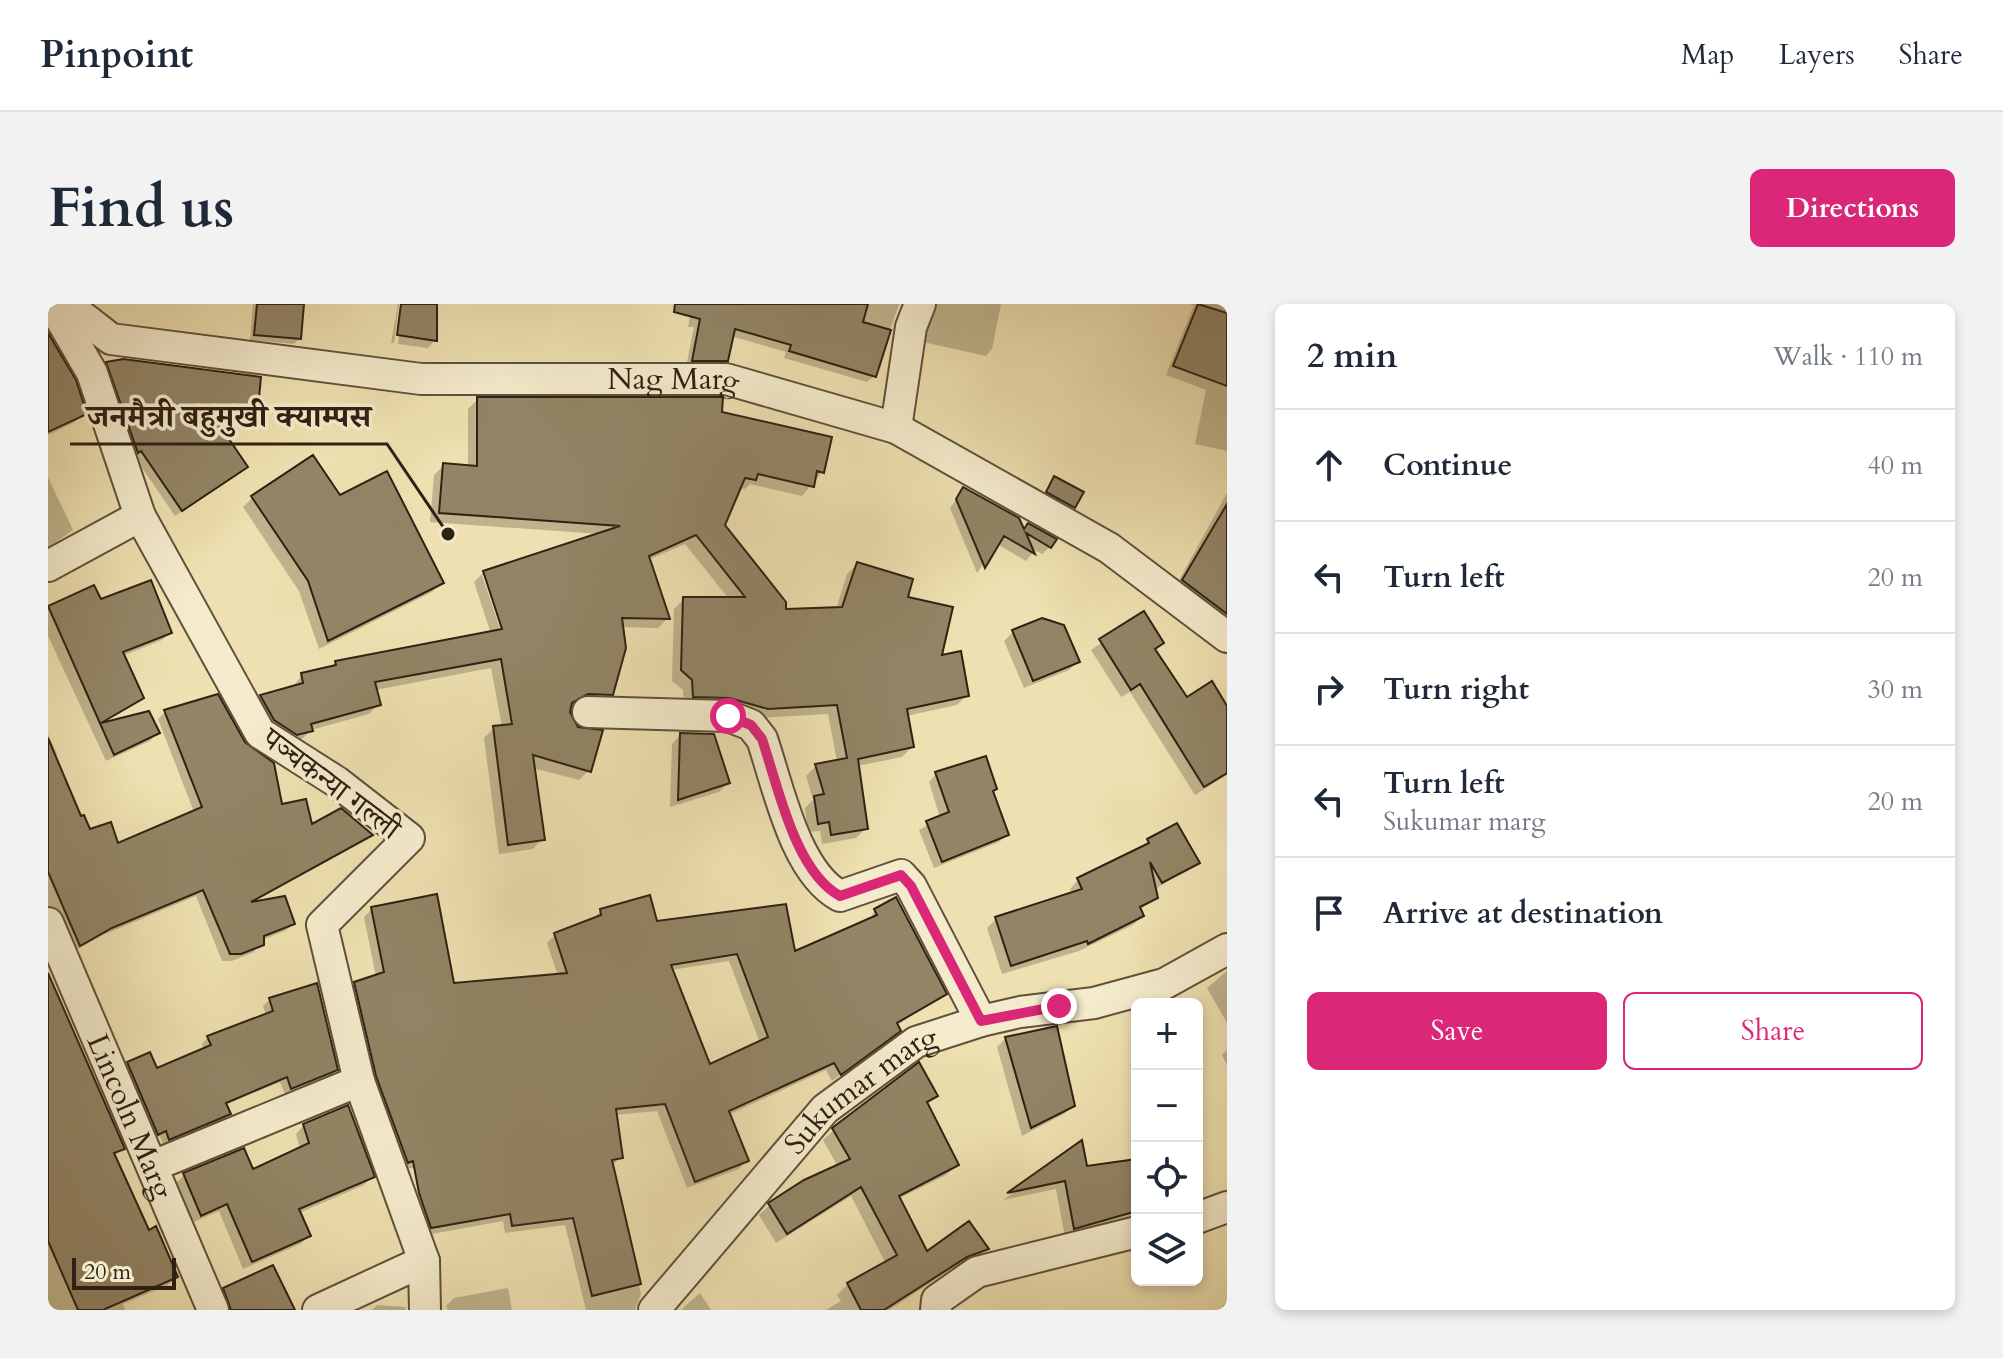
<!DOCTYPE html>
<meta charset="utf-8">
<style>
body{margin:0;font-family:Cardo,"Noto Serif Devanagari",serif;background:#f2f2f3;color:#1f2937}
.controls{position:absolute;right:24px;bottom:24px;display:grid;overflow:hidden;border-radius:12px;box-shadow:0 4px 12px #0003}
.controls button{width:72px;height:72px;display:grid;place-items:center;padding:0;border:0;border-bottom:2px solid #e0e1e3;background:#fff;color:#1f2937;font:40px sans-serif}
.scale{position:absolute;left:24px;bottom:20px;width:104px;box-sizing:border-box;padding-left:8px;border:4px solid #2f2114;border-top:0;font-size:22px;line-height:28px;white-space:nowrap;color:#2f2114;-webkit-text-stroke:6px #f4ebcc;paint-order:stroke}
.stop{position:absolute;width:24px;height:24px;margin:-18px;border:6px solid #db2777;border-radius:50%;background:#fff}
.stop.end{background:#db2777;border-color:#fff;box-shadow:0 2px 8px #0008}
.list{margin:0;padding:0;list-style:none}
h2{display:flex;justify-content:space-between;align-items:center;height:104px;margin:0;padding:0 32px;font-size:34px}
h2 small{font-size:26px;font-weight:400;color:#747a83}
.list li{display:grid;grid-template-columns:52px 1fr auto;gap:24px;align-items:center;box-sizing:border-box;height:112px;padding:0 32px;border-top:2px solid #e0e1e3}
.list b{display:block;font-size:30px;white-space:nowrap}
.list p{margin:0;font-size:26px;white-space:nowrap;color:#747a83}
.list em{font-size:26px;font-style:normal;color:#747a83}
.actions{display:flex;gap:16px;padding:24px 32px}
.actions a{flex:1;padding:18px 0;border:2px solid #db2777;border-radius:12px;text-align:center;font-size:28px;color:#db2777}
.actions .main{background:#db2777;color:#fff}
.icon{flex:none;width:44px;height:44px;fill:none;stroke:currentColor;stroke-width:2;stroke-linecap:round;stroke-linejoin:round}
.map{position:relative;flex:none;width:1179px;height:1006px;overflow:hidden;border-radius:12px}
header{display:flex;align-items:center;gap:48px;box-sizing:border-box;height:112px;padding:0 40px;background:#fff;border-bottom:2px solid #e0e1e3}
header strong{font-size:38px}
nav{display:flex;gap:44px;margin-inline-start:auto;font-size:28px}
.intro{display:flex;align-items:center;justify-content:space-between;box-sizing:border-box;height:192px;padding:0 48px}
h1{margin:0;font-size:56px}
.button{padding:20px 36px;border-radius:12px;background:#db2777;color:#fff;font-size:28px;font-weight:700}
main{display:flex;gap:48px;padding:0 48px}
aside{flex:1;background:#fff;border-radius:12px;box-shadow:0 4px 12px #0003}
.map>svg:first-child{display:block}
</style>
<header>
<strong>Pinpoint</strong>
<nav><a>Map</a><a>Layers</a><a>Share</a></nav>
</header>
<div class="intro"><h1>Find us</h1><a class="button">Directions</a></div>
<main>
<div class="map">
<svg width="1179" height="1006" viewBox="0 0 1179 1006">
<rect width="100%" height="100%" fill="#eee0b0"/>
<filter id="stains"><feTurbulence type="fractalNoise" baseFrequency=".0025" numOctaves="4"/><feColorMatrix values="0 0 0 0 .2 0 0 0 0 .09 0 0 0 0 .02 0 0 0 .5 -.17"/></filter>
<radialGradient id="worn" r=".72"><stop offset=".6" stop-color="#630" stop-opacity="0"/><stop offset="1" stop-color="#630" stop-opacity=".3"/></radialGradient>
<path fill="#0003" fill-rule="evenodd" d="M205 0H254L251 35 246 40 202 36Z
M350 0H387V36L380 44 350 40 355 0H351L346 39H343Z
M644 0H851L826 72 819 78 736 54 738 48 683 32 678 56 671 63H638L646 23H640Z
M882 0H953L944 45 938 52 875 38Z
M1141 0H1179V147L1147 140 1158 86 1118 71 1146 1Z
M0 33 36 109 27 118 0 131Z
M59 59 208 113 201 120 166 117 198 163 127 212 86 152 53 66Z
M430 95 672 110 774 168 754 192 702 180 697 185 691 184 674 221 736 307 788 305 799 270 809 260 857 294 891 353 919 391 909 401 858 412 864 443 854 453 809 462 818 524 808 534 774 540 772 527 760 528 757 504 765 496 758 472 768 462 789 458 780 410 709 414 636 402 635 386 624 377 626 305 636 295H681L637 240 600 256 620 314 610 324 573 323 563 390 553 400 528 399 521 403 520 409 541 466 531 476 485 464 494 535 485 545 451 550 436 434 446 424 454 423 443 364 327 386 331 400 321 410 263 426 253 436 238 440 203 402 213 393 244 384 254 371 282 364 288 359 443 330 426 278 436 268 552 230 382 218 386 171 396 161 420 163V105ZM434 271H439L459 334 456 336Z
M0 173 25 226 0 244Z
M1007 175 1025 203 1021 207 995 192Z
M916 185 975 227 980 221 1002 243 994 250 981 243 984 250 978 257 949 240 929 269 902 204Z
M1179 189V328L1125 287Z
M204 194H291L393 279 384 288 271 345 251 287 195 203Z
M45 283 52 298 122 329 114 336 74 352 93 394 55 419 109 429 102 437 58 457 0 332V304Z
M1095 310 1114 339 1105 347 1138 396 1179 406V471L1147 491 1082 388 1073 393 1043 346Z
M965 328 1030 357 1021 366 976 384 956 337Z
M117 408 263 523 322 531 204 599 245 620 237 627 214 636 206 648 184 657H174L148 592 55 631 24 648 0 600V430L9 450 6 453 41 527 69 542 146 508 110 415Z
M632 431 680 479 671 488 622 503 624 440Z
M888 470 943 488 959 531 951 538 886 564 871 526 892 514 881 478Z
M1129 522 1149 559 1106 586 1108 593 1091 606 1094 612 1085 621 1031 647 954 670 939 624 948 615 1024 590 1022 585 1030 576 1090 546Z
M324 605 404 681 510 672 499 639 507 631 545 615 553 607 745 650 821 617 827 606 896 690 848 722 843 734 784 777 778 766 680 811 698 857 691 865 639 884 609 807 567 811 573 853 563 862 593 990 587 1006H538L517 921 457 929 455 917 384 930 371 863 352 866 299 688 307 680 328 673 316 613ZM681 657 712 739 660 762 623 666Z
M1179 667V719L1159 684Z
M222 695 288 766 281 772 237 790 232 778 177 801 180 810 174 816 115 841 112 832 103 836 73 766 80 759 108 767 156 746 154 740 160 733 218 711 215 702Z
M0 699 74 844 66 853 100 928 128 973 120 981 75 1000 77 1006H0Z
M958 734 1025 801 1016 810 974 832 949 743Z
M1179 746V761L1174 751Z
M1089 753V793L1082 760Z
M1149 787 1154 813 1149 818Z
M887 792 878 801 909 861 898 871 850 895 878 950 939 945 929 955 907 963 841 1006H778L793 997 789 991 800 980 838 960 803 892 728 939 711 911 722 901 790 863 775 836 786 826Z
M256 821 324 873 316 881 251 909 261 932 252 940 195 965 171 907 144 919 127 880 136 871 204 868 252 845 248 830Z
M1032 839 1037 864 1086 857 1089 851V913L1017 933 1008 885 955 896Z
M460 984 464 1006H400L398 1002 406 994Z
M177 986 244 1006H172L168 995Z
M652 989 663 1006H633Z
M1179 998V1006H1171Z
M329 1001 357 1003 358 1006H324Z"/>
<path fill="#928465" stroke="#2f2114" stroke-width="2" fill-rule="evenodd" d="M209 0H256L253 35 206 31Z
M353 0H389V37L349 31Z
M627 0H820L815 18 843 26 828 73 741 47 743 41 687 25 680 57H644L652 15 626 8Z
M1150 0 1179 9V82L1125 62Z
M0 29 28 76 39 110 0 128Z
M75 55 213 73 209 114 164 110 200 163 134 207 93 147 90 149 58 58Z
M429 93H675L674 108 784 133 776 169 769 167 766 183 710 170 708 176 697 174 677 221 738 298V305L794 303 809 258 865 275 860 293 905 303 894 351 913 347 921 392 859 405 866 443 810 455 820 525 783 531 781 518 770 520 766 492 776 490 767 460 799 454 789 401 720 405 681 394 645 393 644 376 633 366 635 293H697L648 231 601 252 622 315 574 314 578 344 565 391 540 390 524 399 522 408 530 423 555 426 543 468 485 451 497 536 460 541 445 422 464 420 453 355 327 378 333 401 263 420 265 427 249 431 226 416 212 391 255 379 253 369 288 361 287 357 454 325 435 267 572 222 391 209 395 159 429 162Z
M265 151 292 191 339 167 396 279 280 337 260 277 203 192Z
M1006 172 1036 188 1027 204 998 188Z
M915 183 971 214 976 225 980 219 1009 235 1003 244 978 229 987 250 956 232 937 264 908 195Z
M1179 200V310L1134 276Z
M103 276 124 329 75 348 96 394 53 419 101 407 112 429 66 451 0 302 46 281 53 295Z
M1096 307 1116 339 1107 345 1139 393 1164 377 1179 402V469L1156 483 1092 380 1083 386 1051 335Z
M994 314 1016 321 1032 358 985 377 964 326Z
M170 390 197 438 226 459 234 500 258 495 264 520 293 504 325 531 203 598 237 592 247 620 216 632V641L193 650H182L155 586 64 624 32 642 0 568V434L33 512 36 511 42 525 63 518 70 539 154 503 116 406Z
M632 429 666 430 682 479 630 496Z
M938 452 949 485 945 487 961 531 894 558 878 517 901 508 887 468Z
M1129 519 1152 559 1114 579 1102 558 1110 594 1092 603 1096 612 1040 640 1039 637 963 662 947 613 1034 585 1029 574 1101 539 1099 535Z
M389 590 406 679 519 669 506 629 553 611 552 605 602 591 609 617 738 600 747 647 829 611 826 605 848 593 899 690 849 719 853 727 793 771 786 759 681 807 701 857 647 878 617 800 568 805 575 854 564 856 593 980 544 992 525 914 464 922 462 910 383 924 371 889 365 857 360 859 328 772 306 678 336 668 323 603ZM689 650 720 733 662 760 623 661Z
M0 669 77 845 66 849 101 926 108 922 130 973 55 1006H30L0 937Z
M269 679 290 766 243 785 239 773 178 799 183 810 121 836 118 827 110 831 79 758 102 748 109 764 163 741 159 732 225 707 221 694Z
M1009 722 1027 802 983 824 957 733Z
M871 758 890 792 879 798 911 861 851 892 879 947 921 917 941 945 919 953 836 1006H813L799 979 849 951 813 883 739 930 720 899 756 876 802 855 784 824Z
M300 801 327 873 251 905 263 932 204 958 179 900 153 912 135 869 196 844 205 865 261 839 255 820Z
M1034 836 1039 862 1089 855V907L1026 925 1017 877 959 889Z
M225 961 247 1006H183L175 984Z"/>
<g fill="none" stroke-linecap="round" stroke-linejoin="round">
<defs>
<g id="street">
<path d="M4 0 44 69 92 212 212 429 289 478 361 534 274 621 311 777 376 957 377 1006"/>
<path id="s1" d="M18 0 63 35 373 75H678L848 124 1061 244 1179 333"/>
<path d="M848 124 863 23 872 0"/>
<path d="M0 262 92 212"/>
<path d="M540 408 680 412 703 421 714 435C730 482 747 568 792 592L853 571 863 582 933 717"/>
<path id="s2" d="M0 619 165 1006"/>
<path d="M105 862 311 777"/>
<path d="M1149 914 1179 903"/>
<path d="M270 1006 376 957"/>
<path id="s3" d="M606 1006 777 805 868 738 933 717 972 708 1046 699 1116 680 1179 645"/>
<path d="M888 1006 889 996 929 968 1089 928"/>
</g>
</defs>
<use href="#street" stroke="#5f513b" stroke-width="34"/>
<use href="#street" stroke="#f4ebcc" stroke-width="30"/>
</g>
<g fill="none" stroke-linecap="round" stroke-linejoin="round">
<path stroke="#db2777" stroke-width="10" d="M680 412 703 421 714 435C730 482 747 568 792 592L853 571 863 582 933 717 1011 702"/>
</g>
<g text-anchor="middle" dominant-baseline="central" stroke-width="7" stroke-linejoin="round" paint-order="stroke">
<g font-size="30" fill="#2f2114" stroke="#f4ebcc">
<text stroke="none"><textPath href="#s1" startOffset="622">Nag Marg</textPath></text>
<text transform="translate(283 480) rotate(37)">पञ्चकन्या गल्ली</text>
<text stroke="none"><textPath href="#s3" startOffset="304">Sukumar marg</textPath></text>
<text stroke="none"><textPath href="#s2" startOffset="210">Lincoln Marg</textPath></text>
</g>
</g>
<path fill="none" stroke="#2f2114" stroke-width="3" d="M400 230L339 140H22"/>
<circle fill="#2f2114" stroke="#f4ebcc" stroke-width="3" cx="400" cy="230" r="8"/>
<g font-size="32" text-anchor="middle" font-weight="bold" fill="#2f2114" stroke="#f4ebcc" stroke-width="7" stroke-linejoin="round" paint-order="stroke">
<text x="181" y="123">जनमैत्री बहुमुखी क्याम्पस</text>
</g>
<rect width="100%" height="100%" filter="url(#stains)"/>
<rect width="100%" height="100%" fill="url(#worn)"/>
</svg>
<div class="controls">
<button>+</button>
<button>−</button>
<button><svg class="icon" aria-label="locate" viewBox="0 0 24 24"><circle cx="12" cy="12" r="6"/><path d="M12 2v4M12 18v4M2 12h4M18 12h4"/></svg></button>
<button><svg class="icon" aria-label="layers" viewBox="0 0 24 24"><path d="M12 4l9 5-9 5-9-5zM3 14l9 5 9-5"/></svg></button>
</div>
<div class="scale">20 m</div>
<div class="stop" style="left:680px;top:412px"></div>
<div class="stop end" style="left:1011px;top:702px"></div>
</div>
<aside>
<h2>2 min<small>Walk · 110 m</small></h2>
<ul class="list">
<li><svg class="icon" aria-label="ahead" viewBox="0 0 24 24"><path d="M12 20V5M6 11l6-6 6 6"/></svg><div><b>Continue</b></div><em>40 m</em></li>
<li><svg class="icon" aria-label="left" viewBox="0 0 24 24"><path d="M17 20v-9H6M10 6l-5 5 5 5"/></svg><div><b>Turn left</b></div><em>20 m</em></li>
<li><svg class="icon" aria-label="right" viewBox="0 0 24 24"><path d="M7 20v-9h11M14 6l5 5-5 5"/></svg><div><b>Turn right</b></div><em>30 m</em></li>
<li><svg class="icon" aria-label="left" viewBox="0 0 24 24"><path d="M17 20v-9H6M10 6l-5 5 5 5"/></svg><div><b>Turn left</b><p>Sukumar marg</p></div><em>20 m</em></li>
<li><svg class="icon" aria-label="arrive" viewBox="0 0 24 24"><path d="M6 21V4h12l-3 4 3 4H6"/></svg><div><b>Arrive at destination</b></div></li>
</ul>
<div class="actions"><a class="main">Save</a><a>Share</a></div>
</aside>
</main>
